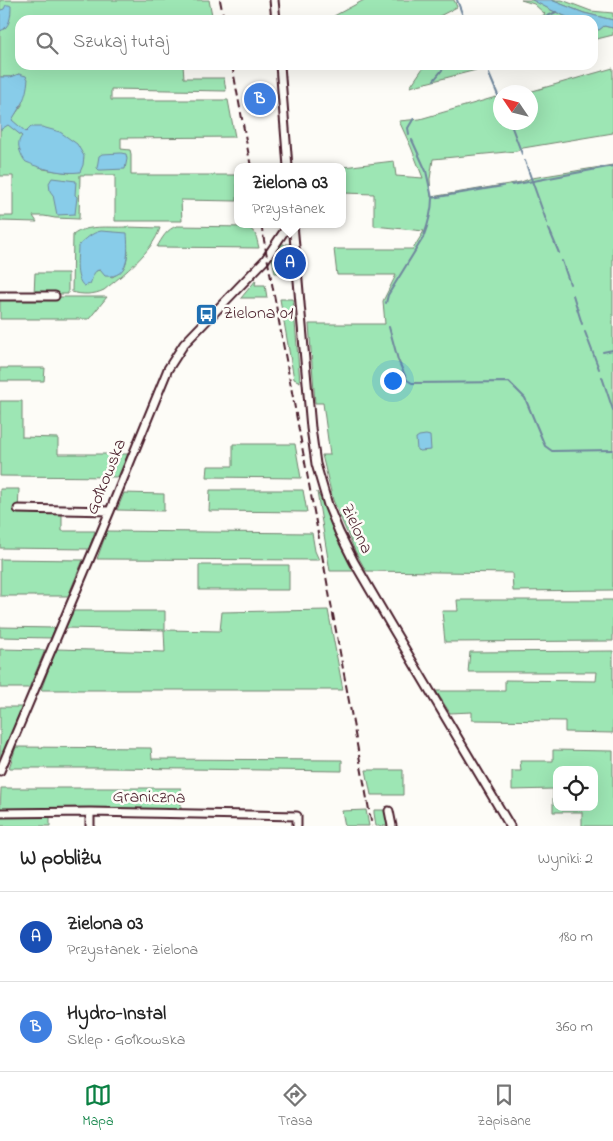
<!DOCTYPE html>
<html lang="pl">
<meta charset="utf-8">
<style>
body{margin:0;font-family:"Indie Flower",sans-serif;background:#f6f6f6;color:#222}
.controls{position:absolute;right:15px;bottom:15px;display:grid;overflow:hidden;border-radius:10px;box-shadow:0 5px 20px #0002}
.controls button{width:45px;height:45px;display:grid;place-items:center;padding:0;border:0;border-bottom:1px solid #e0e0e0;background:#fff;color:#222;font:25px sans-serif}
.compass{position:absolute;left:493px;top:85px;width:45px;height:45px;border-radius:50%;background:#fff;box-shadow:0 5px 20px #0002;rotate:305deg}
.you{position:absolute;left:392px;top:380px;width:18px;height:18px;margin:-12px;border:4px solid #fff;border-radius:50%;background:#1a73e8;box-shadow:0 0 0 8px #1a73e833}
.badge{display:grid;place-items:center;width:32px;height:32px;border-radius:50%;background:#0b8043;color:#fff;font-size:16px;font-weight:700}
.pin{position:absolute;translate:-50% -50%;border:2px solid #fff;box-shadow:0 1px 5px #0006}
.popup{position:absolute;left:234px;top:163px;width:112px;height:65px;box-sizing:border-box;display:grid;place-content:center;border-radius:10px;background:#fff;filter:drop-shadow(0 1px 4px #0005);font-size:16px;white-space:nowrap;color:#767676}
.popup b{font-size:19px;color:#222}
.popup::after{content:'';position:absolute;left:50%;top:100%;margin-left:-10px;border:10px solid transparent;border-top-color:#fff}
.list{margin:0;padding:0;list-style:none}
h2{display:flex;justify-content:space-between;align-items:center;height:65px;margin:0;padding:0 20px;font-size:21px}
h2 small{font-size:16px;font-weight:400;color:#767676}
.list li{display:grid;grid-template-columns:32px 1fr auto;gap:15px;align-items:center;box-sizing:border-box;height:90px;padding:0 20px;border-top:1px solid #e0e0e0}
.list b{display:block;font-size:19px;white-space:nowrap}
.list p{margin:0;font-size:16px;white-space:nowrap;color:#767676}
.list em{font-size:16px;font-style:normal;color:#767676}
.icon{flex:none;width:28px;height:28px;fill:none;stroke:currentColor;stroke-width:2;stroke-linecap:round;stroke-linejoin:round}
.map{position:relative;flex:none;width:613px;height:826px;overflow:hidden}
.search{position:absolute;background:#fff;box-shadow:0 5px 20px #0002;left:15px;right:15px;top:15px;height:55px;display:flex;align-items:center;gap:12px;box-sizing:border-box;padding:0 18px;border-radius:15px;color:#767676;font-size:19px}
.sheet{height:245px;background:#fff}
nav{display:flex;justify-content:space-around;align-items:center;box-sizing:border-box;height:70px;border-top:1px solid #e0e0e0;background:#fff;font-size:14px;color:#767676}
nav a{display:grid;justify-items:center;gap:2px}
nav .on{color:#0b8043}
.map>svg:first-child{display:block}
</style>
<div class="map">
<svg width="613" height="826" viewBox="0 0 613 826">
<rect width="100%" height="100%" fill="#fdfcf7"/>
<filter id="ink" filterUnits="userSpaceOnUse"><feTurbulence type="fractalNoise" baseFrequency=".02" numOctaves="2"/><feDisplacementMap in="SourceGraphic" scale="10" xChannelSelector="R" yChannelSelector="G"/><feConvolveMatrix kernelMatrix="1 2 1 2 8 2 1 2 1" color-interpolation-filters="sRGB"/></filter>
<g filter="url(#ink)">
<path fill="#9de6b4" stroke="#748270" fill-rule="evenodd" d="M0 0H209L213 20H20V65H183L184 78H224L226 91 111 89V100H228L235 137 121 138V149L130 150 131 154V175H237V201L181 200 182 221H115V175H80L79 219 55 218 44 216H33L37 222 0 221V216H13V176H0V130L8 124 22 136 43 169 70 173 11 120 22 105 19 74 11 77H0Z
M364 0H454L457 7 432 20H337L334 16Z
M521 0H534L551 10 574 20H536L545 14 534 4Z
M551 0H562L591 11 613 13V20L584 13Z
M604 26 613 28V35L593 40V28L599 30Z
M425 65H483L484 68 410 87Z
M613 68V133L523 148 517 151 433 159 430 179 431 197 521 182 532 178 613 165V590L513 591 512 573 366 571 355 551 333 500 322 455H330L323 403H315L309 324H385L383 301 396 275H337L334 249H413L424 231 374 226V194L343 193V167L394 161 396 176 423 178 411 147 399 121 420 119 496 97 500 108V122H530V92H529Z
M177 226 246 227C257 231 256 237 259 248L157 247C162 238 167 229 177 226Z
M126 227 160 228C153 251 123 275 104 290 94 295 82 295 72 292L73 235C87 224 109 228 126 227ZM128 250C126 264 126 270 112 277L100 270 95 271Z
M282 244H284L285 247 286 246V244H290L289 255 291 273H275L272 258Z
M35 273H68V294H34Z
M256 280 255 285H265L267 298H241Z
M0 297H107L89 319H0Z
M280 299H293L300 382 294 379Z
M0 368H45L44 381H0Z
M0 401H22V437L58 438V454H128L118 477 0 476Z
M233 444H295L301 478 207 477 208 466H233Z
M0 489H19L18 513H62V531H95L89 549 0 548Z
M210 490H303L307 512 209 511Z
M317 492 321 499 334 532 354 571H330Z
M124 493 164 494V511L117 510Z
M107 531 312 533 315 551 319 560 97 559Z
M0 559 83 560 68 596H0Z
M199 565H289V590H199Z
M457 600H613V641L445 642 442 611H458Z
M328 610 343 690H41L56 649 165 652 164 630 65 628 74 611H165V630L220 631 222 612Z
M0 627 55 628 51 638 0 637Z
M0 649 45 650 29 688H0Z
M613 651V733L565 732V721L472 720V712L450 713 436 691H505V680L596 681 597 672H468L470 652Z
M0 707H22L1 758H0Z
M16 747 151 748 152 759 342 760V771L110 768H9Z
M553 750 613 751V826H582V812H553V789L512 790V771H521L520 761H553ZM557 770H594V807H557Z
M366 770H403V795H371Z
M1 788H181V810H0Z
M366 810 369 826H345L342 811Z
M374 810H386L389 826H376L374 813Z
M0 816H50V826H0Z"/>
<path fill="#88cce9" stroke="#6f879d" d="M532 0H551L584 13 613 20V28L604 26 599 30 593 28V20H574L551 10Z
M6 5H9L11 6C11 16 10 28 0 31V9L1 10 4 9Z
M19 74 26 76 28 79C26 99 22 103 12 120L26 132 31 127H42L60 132 77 144 84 156 83 165 80 172C64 174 48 170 33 165 32 164 26 162 26 162 23 159 21 154 20 151 18 145 18 141 22 136L8 125 0 130V77H11Z
M121 153 126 154 127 159 125 169 102 170H99L97 168 99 156 102 154Z
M52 178 76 181 75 195 77 197 75 214 57 215 53 195 50 191 49 183Z
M101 231 127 233C128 250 131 279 105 276L100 270C93 270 93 278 90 284L84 286C74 277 78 258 78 246 86 239 91 233 101 231Z
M426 435 430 436 431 450 420 451 417 450 416 438 419 436Z"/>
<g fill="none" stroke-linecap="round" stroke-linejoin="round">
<path stroke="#6f879d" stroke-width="2" d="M457 0 463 16
M540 20 556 12
M485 65V66
M489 74 500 100
M434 80 446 65
M511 125 522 154
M409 134 408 128 414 118
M412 140 426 171 432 198
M525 161 547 223
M512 185 613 166
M549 229 559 253
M562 261 570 284
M573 295 582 324
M386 303 388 295 423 238C428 225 432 211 432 198L503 186
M389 327 398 360 407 380 412 383 509 382 525 398 545 446 552 451 613 450
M585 332 599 369
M603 352 613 350
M602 377 613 410"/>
<defs>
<path id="minor" d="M274 0 276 20
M280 65 288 167
M293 224 311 428 316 464 328 505 339 532 354 562 389 622 510 826
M0 296H55
M18 509 110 511
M0 771 110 511 168 369 184 344 265 260 285 230 291 224
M389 811 392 826
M90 812V826
M0 813 90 812 297 816V826"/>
</defs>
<use href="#minor" stroke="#4a1f2b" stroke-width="11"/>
<use href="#minor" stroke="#fdfcf7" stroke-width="7"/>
<path stroke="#4a1f2b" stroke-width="2" stroke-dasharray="8 4" stroke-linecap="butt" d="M220 0 224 20
M232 65 251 167
M261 224 372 826"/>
</g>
</g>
<defs>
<symbol id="bus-square" viewBox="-11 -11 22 22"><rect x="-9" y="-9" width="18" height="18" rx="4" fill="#1f6fb2" stroke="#fdfcf7"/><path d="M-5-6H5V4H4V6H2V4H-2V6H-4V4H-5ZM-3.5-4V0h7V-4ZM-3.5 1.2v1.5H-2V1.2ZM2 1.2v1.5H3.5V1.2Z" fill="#fff"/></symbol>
</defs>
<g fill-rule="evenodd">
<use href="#bus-square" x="194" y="302" width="25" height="25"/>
</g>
<g text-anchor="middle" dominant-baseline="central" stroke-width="5" stroke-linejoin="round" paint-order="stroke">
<g font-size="18" fill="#4a1f2b" stroke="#fdfcf7" text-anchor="start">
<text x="223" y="314">Zielona 01</text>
</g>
<g font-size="18" fill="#4a1f2b" stroke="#fdfcf7">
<text transform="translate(107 477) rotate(-68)">Gołkowska</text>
<text transform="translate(356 529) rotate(65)">Zielona</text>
<text transform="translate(149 798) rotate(1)">Graniczna</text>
</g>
</g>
</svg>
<div class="controls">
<button><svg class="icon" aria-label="locate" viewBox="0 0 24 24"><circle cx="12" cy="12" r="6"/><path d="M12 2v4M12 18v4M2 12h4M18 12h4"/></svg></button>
</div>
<svg class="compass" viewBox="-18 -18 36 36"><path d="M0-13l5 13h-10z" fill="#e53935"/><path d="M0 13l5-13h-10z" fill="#767676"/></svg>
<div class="you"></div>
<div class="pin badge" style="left:290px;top:263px;background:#1a4fb4">A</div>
<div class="popup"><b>Zielona 03</b>Przystanek</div>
<div class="pin badge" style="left:260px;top:99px;background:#3f7fe0">B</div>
<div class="search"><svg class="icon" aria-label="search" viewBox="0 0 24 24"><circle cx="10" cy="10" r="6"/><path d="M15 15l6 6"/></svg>Szukaj tutaj</div>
</div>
<section class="sheet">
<h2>W pobliżu<small>Wyniki: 2</small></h2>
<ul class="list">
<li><span class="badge" style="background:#1a4fb4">A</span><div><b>Zielona 03</b><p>Przystanek · Zielona</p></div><em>180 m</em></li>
<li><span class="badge" style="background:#3f7fe0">B</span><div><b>Hydro-Instal</b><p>Sklep · Gołkowska</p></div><em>360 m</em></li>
</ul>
</section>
<nav>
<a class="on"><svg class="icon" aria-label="map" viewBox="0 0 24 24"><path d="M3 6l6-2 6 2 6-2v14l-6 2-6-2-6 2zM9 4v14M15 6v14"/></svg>Mapa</a>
<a><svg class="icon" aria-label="directions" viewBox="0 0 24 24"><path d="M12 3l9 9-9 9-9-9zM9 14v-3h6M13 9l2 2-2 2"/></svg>Trasa</a>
<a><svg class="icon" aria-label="saved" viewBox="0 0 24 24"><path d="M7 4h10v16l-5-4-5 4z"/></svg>Zapisane</a>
</nav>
